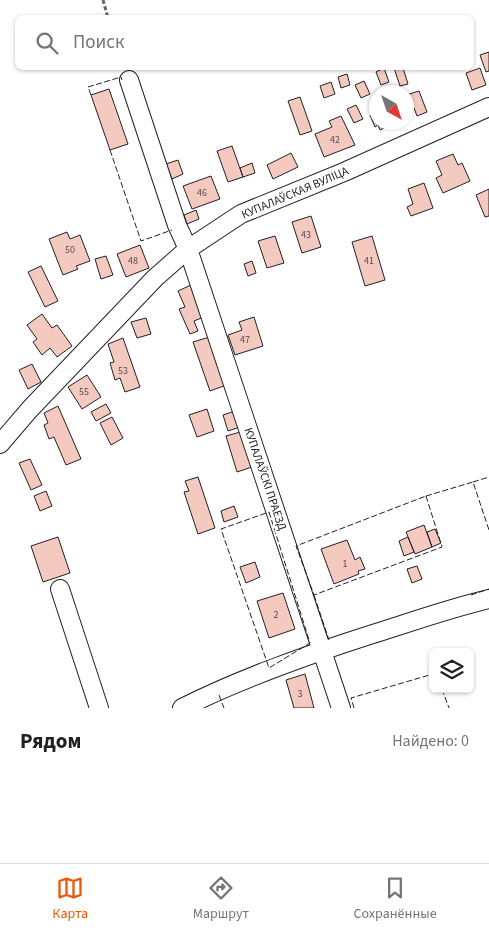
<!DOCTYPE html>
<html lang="ru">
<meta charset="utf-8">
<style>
body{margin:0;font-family:"Source Sans 3",sans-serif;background:#f2f2f2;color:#202124}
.controls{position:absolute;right:15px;bottom:15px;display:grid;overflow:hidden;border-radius:8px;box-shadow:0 1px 4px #0004}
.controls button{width:45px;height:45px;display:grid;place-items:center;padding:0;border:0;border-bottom:1px solid #e0e0e0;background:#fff;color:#202124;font:25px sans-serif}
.compass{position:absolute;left:369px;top:85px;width:45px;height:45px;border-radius:50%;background:#fff;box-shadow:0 1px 4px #0004;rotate:140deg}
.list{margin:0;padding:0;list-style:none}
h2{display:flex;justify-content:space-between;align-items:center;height:65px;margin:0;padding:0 20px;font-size:21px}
h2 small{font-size:16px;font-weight:400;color:#757577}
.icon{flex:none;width:28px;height:28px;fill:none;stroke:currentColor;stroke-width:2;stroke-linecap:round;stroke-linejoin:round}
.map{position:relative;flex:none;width:489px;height:708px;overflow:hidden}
.search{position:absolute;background:#fff;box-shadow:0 1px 4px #0004;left:15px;right:15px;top:15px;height:55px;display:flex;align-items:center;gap:12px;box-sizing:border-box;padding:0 18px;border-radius:8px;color:#757577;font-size:19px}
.sheet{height:155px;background:#fff}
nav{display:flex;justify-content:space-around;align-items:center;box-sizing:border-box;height:70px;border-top:1px solid #e0e0e0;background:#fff;font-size:14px;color:#757577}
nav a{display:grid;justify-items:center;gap:2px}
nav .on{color:#ea580c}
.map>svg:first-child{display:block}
</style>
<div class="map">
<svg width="489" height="708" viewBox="0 0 489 708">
<rect width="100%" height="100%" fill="#fff"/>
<path fill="#f3c9c0" stroke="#222" d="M489 52V71L486 72 480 55Z
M384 68 389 82 381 85 376 72Z
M394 68H403L408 84 400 86Z
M480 68 486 85 472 90 466 73Z
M347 74 350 85 341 88 338 77Z
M364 81 370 94 361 98 355 85Z
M331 82 335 94 324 98 320 86Z
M109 89 128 144 110 150 91 95Z
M419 91 427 112 417 116 414 108 409 110 406 95Z
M300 97 312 131 300 135 288 101Z
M356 105 363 119 354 123 347 109Z
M376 106V122H397L380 130 378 125 375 127 370 115 373 114 371 109Z
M341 116 355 145 324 157 315 134 332 127 329 121Z
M232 146 243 177 228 182 217 151Z
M291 153 298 167 273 179 267 165Z
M453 154 458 165 462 163 470 181 443 193 436 178 442 175 436 161Z
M178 160 183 174 172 179 166 164Z
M252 163 255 173 243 177 240 168Z
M211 176 220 199 192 209 183 186Z
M424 183 433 208 411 216 407 207 413 204 408 189Z
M489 189V216L485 217 476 195Z
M196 210 199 219 187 224 184 215Z
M311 216 321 247 302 253 292 222Z
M67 232 70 239 80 235 90 261 76 266 78 269 63 275 49 239Z
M275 236 284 263 267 268 258 241Z
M372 236 385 280 365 286 352 242Z
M140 245 149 268 126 277 117 254Z
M106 256 113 275 101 279 95 259Z
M252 261 256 273 248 276 244 264Z
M41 266 58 301 45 307 28 272Z
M193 284 206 316 194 321 198 331 190 334 179 309 185 307 178 291Z
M42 314 52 328 57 325 72 346 57 357 50 348 42 355 33 342 37 339 27 325Z
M254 317 263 346 235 355 228 335 242 330 239 322Z
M146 318 151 334 137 338 131 322Z
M213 336 229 384 210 391 193 342Z
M123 338 140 387 125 392 120 378 115 380 110 363 114 362 108 344Z
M32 364 41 382 28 389 19 370Z
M87 375 101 397 82 409 68 387Z
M106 404 111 413 96 421 91 412Z
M58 406 81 459 66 465 54 437 49 439 44 425 48 423 44 413Z
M207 409 214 431 197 437 189 415Z
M238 410 243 426 228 431 223 415Z
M112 417 123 438 111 445 100 423Z
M244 431 255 466 237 472 226 436Z
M30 459 42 485 31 490 19 463Z
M198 477 215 528 198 534 184 492 189 491 185 481Z
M46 491 52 506 40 511 34 496Z
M234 506 238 517 224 522 221 511Z
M424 525 432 547 415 554 406 532Z
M435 529 441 543 432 547 427 532Z
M58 537 70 573 43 582 31 546Z
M408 537 414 552 404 556 399 541Z
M347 540 355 560 360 557 365 569 358 571 359 574 334 584 321 549Z
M255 562 260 577 246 583 240 567Z
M417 566 422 579 412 583 407 569Z
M283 593 295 629 269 638 257 601Z
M305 674 314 708H294L286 680Z"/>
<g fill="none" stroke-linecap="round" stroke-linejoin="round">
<defs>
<path id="minor" d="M129 80 177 225 188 249 341 708
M0 444 30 409 155 278 188 249 241 214 344 172 489 107
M60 589 99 708
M182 708C244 677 310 654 376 633 414 621 451 608 489 599"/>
</defs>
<use href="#minor" stroke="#222" stroke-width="20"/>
<path stroke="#646464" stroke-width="3" stroke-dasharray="4 2.5" stroke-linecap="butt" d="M103 0 108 18"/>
<use href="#minor" stroke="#fff" stroke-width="18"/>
<path stroke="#222" stroke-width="1" stroke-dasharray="6 2.5" stroke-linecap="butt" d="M91 95 88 87 121 77 122 80
M110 150 141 241 172 230
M473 482 489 477
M426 496 442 547 314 595 296 546Z
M426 496 473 482 489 530
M269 512 310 643 269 668 221 529Z
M314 595 329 640
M471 595 489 589
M442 689 449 708
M219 695 224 708
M354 708 351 698 433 674"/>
</g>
<g text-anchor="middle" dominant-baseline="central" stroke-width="4" stroke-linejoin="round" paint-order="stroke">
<g font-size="10" fill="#564c4a">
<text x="335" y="140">42</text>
<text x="202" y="193">46</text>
<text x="306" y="235">43</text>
<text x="70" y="250">50</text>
<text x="133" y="261">48</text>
<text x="369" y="261">41</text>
<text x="245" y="340">47</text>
<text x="123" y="371">53</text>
<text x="84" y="392">55</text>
<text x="345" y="564">1</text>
<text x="276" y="615">2</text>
<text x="300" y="694">3</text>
</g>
<g font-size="12" fill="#222" stroke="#fff">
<text transform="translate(295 193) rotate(-23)">КУПАЛАЎСКАЯ ВУЛІЦА</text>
<text transform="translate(265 479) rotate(71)">КУПАЛАЎСКІ ПРАЕЗД</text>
</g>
</g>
</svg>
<div class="controls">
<button><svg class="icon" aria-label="layers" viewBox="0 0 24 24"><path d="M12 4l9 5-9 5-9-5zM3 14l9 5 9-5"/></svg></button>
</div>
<svg class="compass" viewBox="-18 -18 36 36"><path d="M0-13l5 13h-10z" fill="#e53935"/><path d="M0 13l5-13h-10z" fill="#757577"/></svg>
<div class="search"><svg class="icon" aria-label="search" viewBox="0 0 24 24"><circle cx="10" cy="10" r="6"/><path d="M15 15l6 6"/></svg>Поиск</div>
</div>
<section class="sheet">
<h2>Рядом<small>Найдено: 0</small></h2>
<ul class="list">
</ul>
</section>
<nav>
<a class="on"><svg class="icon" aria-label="map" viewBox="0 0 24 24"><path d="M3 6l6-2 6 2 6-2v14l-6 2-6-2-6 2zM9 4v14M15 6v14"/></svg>Карта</a>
<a><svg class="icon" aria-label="directions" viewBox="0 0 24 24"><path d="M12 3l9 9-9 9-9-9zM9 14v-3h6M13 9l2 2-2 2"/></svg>Маршрут</a>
<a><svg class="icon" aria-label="saved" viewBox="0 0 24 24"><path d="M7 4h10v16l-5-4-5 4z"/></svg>Сохранённые</a>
</nav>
